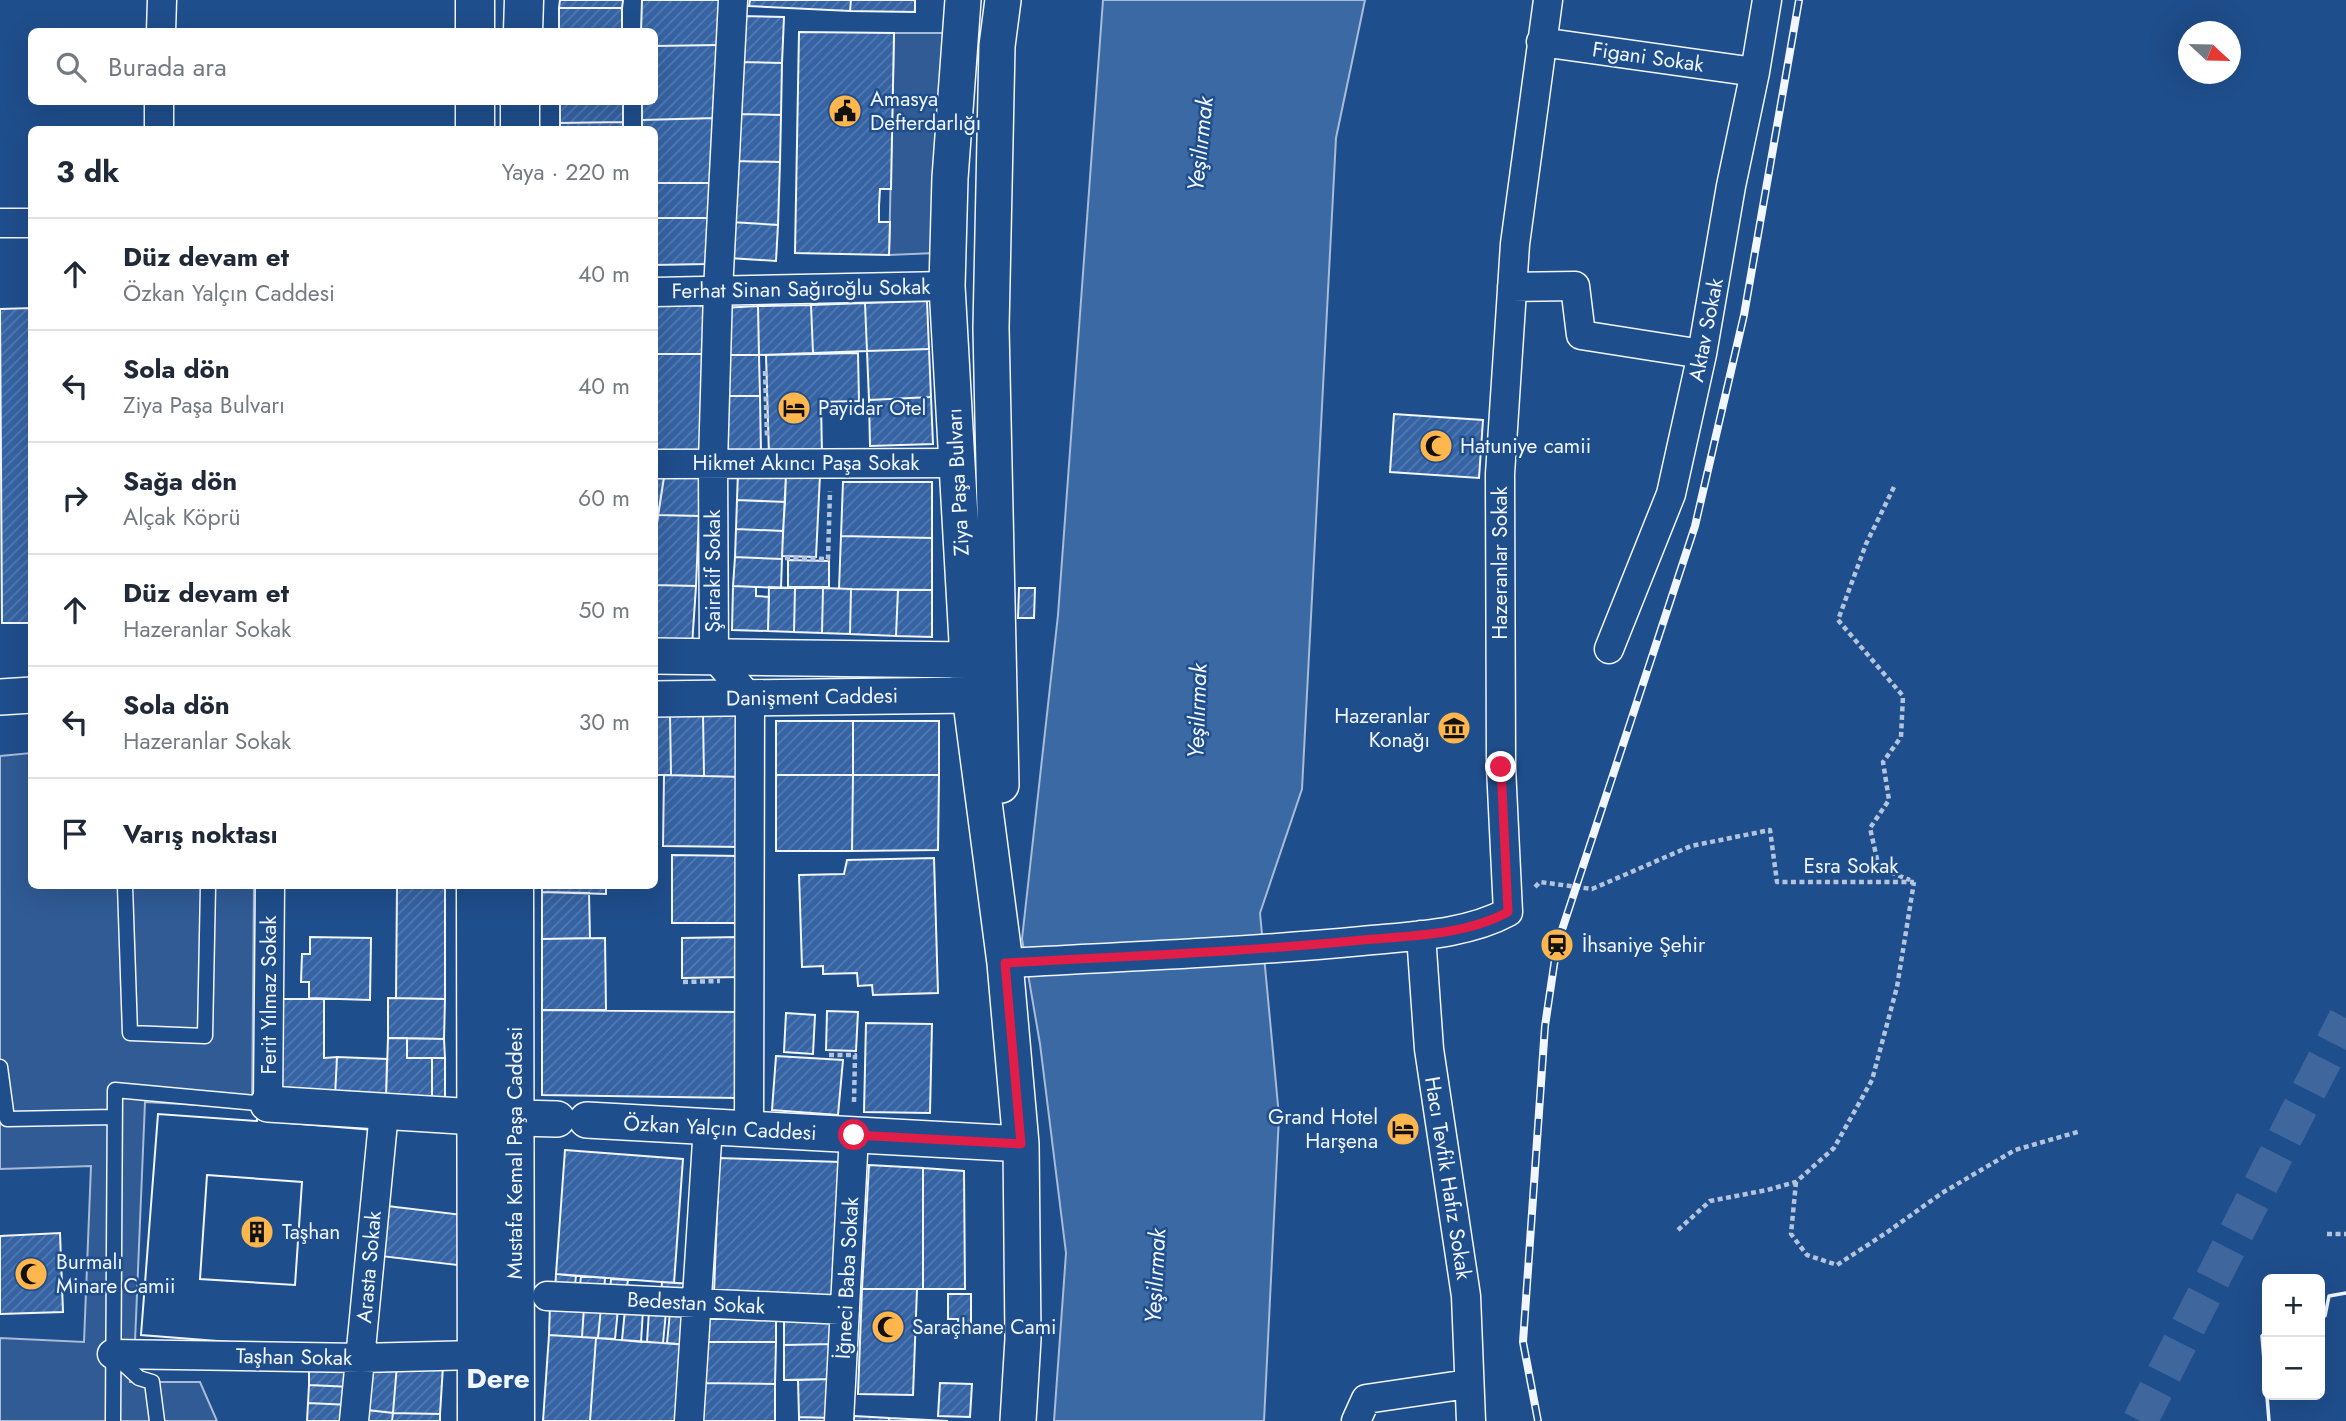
<!DOCTYPE html>
<html lang="tr">
<meta charset="utf-8">
<style>
body{margin:0;font-family:Jost,sans-serif;background:#f6f6f7;color:#1f2937}
.controls{position:absolute;right:21px;bottom:21px;display:grid;overflow:hidden;border-radius:10px;box-shadow:0 7px 28px #0002}
.controls button{width:63px;height:63px;display:grid;place-items:center;padding:0;border:0;border-bottom:2px solid #e0e1e3;background:#fff;color:#1f2937;font:35px sans-serif}
.compass{position:absolute;left:2178px;top:21px;width:63px;height:63px;border-radius:50%;background:#fff;box-shadow:0 7px 28px #0002;rotate:112deg}
.stop{position:absolute;width:21px;height:21px;margin:-16px;border:5px solid #e11d48;border-radius:50%;background:#fff}
.stop.end{background:#e11d48;border-color:#fff;box-shadow:0 2px 7px #0008}
.list{margin:0;padding:0;list-style:none}
h2{display:flex;justify-content:space-between;align-items:center;height:91px;margin:0;padding:0 28px;font-size:30px}
h2 small{font-size:23px;font-weight:400;color:#747a83}
.list li{display:grid;grid-template-columns:46px 1fr auto;gap:21px;align-items:center;box-sizing:border-box;height:112px;padding:0 28px;border-top:2px solid #e0e1e3}
.list b{display:block;font-size:26px;white-space:nowrap}
.list p{margin:0;font-size:23px;white-space:nowrap;color:#747a83}
.list em{font-size:23px;font-style:normal;color:#747a83}
.icon{flex:none;width:38px;height:38px;fill:none;stroke:currentColor;stroke-width:2;stroke-linecap:round;stroke-linejoin:round}
.map{position:relative;flex:none;width:2346px;height:1421px;overflow:hidden}
.search{position:absolute;background:#fff;box-shadow:0 7px 28px #0002;left:28px;top:28px;width:630px;height:77px;display:flex;align-items:center;gap:18px;box-sizing:border-box;padding:0 24px;border-radius:10px;color:#747a83;font-size:26px}
.panel{position:absolute;background:#fff;box-shadow:0 7px 28px #0002;left:28px;top:126px;width:630px;height:763px;border-radius:10px}
.map>svg:first-child{display:block}
</style>
<div class="map">
<svg width="2346" height="1421" viewBox="0 0 2346 1421">
<defs>
<pattern id="building-hatch" width="6" height="6" patternUnits="userSpaceOnUse" patternTransform="scale(1.75)"><rect width="6" height="6" fill="#3563a3"/><path d="M-1 1l2-2M0 6l6-6M5 7l2-2" fill="none" stroke="#537ab1"/></pattern>
</defs>
<rect width="100%" height="100%" fill="#1f4e8c"/>
<path fill="#305b95" stroke="#a8bbd7" stroke-width="2" d="M894 33H945L935 253 889 255Z
M31 753 32 886H254L252 1108 145 1102 135 1342 130 1382H200L217 1421H0V1338L84 1342 91 1166 0 1169V756Z"/>
<path fill="#3b69a3" stroke="#a8bbd7" stroke-width="2" d="M1103 0H1365L1336 138 1302 789 1260 913 1279 1116 1264 1421H1054L1066 1253 1040 1044 1022 939 1058 615Z"/>
<path fill="url(#building-hatch)" stroke="#f2f6ff" stroke-width="2" fill-rule="evenodd" d="M560 0H623L622 8H559Z
M642 0H719L718 45 654 46V32H641Z
M750 0H851L850 11 749 6Z
M851 0H915V12L850 11Z
M559 8H622V32H559Z
M739 16 784 17 782 63 738 62Z
M799 32 894 33 891 189H880L879 206V222H890L889 255 795 253Z
M718 45 716 118 642 120V102H654V46Z
M738 62 782 63 781 115 736 114Z
M560 102H623V122L560 123Z
M736 114 781 115 780 162 734 161Z
M716 118 715 183H654V130H642V120Z
M623 122V130H560V123Z
M734 161 780 162 778 225 731 222Z
M654 183H715V218H654Z
M654 218H715L708 264 654 265Z
M731 222 778 225 776 261 729 258Z
M927 301 929 349 867 351 865 303Z
M865 303 867 351 813 353 811 305Z
M654 304H706L705 354H654Z
M811 305 813 353 759 355 758 306Z
M758 306 759 355H722V308Z
M32 308V623H2L0 309Z
M929 349 931 397 869 400 867 351Z
M858 353 859 401 821 402 822 455 769 456 766 355Z
M654 354H705L701 447 694 456H654Z
M722 355H759L760 396H722Z
M722 396H760L761 455H722Z
M931 397 933 444 870 446 869 400Z
M1394 414 1483 420 1479 478 1390 472Z
M738 472 786 474 785 502 737 500Z
M786 474 820 475 816 557 782 556Z
M664 477 654 543V478Z
M664 477 701 478 699 516 658 515Z
M843 482H932V538L841 536Z
M737 500 785 502 783 531 736 529Z
M658 515 699 516 696 586 654 585V543Z
M736 529 783 531 782 559 735 557Z
M841 536 932 538V590L839 589Z
M735 557 782 559 781 588 733 586Z
M788 560 829 561V587H788Z
M654 585 696 586 692 646 654 643Z
M733 586 756 587V596L769 597 768 631 732 630Z
M769 587 795 588 794 632 768 631Z
M795 588H823L822 633 794 632Z
M823 588 851 589 850 634 822 633Z
M1019 588H1035L1034 618H1018Z
M851 589 898 590 896 636 850 634Z
M898 590H932V637L896 636Z
M745 714 744 777 704 776 703 715Z
M654 715H670L671 775H654Z
M670 715H703L704 776 671 775Z
M776 721H853V775H776Z
M853 721H939V775H853Z
M664 775 744 777 743 847 663 846Z
M776 775H853L852 851H776Z
M853 775H939L938 850 852 851Z
M672 855 741 856V923H672Z
M934 858 938 993 873 995 872 985 858 986 857 973 823 974V966L802 967 799 875 844 874 847 860Z
M397 886H445V999L396 998Z
M542 886H606V894L542 892Z
M542 892 589 893 590 938 542 939Z
M310 937 371 938 370 1000 309 998V982H301L302 954H310Z
M738 937 739 977 682 978V938Z
M605 938 606 1010H542V939Z
M388 998 445 999 444 1039 388 1038Z
M283 999H324V1058L337 1057 335 1096 281 1094Z
M542 1010 738 1012 737 1098 542 1095Z
M827 1011 858 1012 856 1051 826 1050Z
M786 1013 815 1015 813 1054 784 1052Z
M866 1023 932 1024 930 1113 864 1112Z
M388 1038H407V1058H432V1098H386Z
M407 1038 444 1039 445 1058H407Z
M776 1056 843 1060 838 1115 772 1110Z
M337 1057 387 1059 386 1098 335 1096Z
M432 1058H445V1098H432Z
M258 1106 290 1108V1123L374 1130 356 1352 141 1335 158 1114 257 1121ZM207 1175 302 1182 295 1285 200 1279Z
M258 1106 290 1108V1123L374 1130 356 1352 141 1335 158 1114 257 1121Z
M565 1150 683 1159 674 1283 556 1274Z
M719 1158 841 1162 835 1298 714 1294Z
M869 1165 923 1168V1289H862Z
M923 1168 964 1171 965 1289H923Z
M207 1175 302 1182 295 1285 200 1279Z
M379 1205 463 1215 457 1265 372 1255Z
M60 1233 63 1312 0 1314V1236Z
M556 1274 576 1276 574 1293 555 1292Z
M581 1276 605 1278 604 1294 579 1293Z
M611 1279 628 1280 626 1294 610 1293Z
M662 1282 693 1284 692 1300 661 1298Z
M862 1289H917L913 1395 858 1394Z
M948 1294H971V1329H958V1319H948Z
M550 1305 584 1307 582 1337 549 1335Z
M584 1307 601 1308 598 1338 582 1337Z
M601 1308 618 1309 615 1339 598 1338Z
M625 1310H643L641 1342 622 1340Z
M649 1311 666 1312 663 1343 647 1342Z
M670 1312 691 1313 688 1345 667 1343Z
M708 1313 776 1315V1342H706Z
M784 1313 835 1314 833 1344 784 1345Z
M549 1335 596 1338 590 1421H543Z
M596 1338 688 1345 681 1421H590Z
M706 1342H776L775 1384 704 1383Z
M833 1344 832 1379 784 1380V1345Z
M371 1365H397L393 1413 367 1410Z
M397 1365 443 1366 440 1414 393 1413Z
M309 1367 352 1368 351 1387 309 1385Z
M832 1379 831 1418 799 1417 798 1380Z
M704 1383 775 1384V1421H702Z
M940 1383 972 1384 970 1417 938 1416Z
M309 1385 351 1387 350 1405 308 1403Z
M308 1403 350 1405 348 1421H307Z
M367 1410 393 1413 392 1421H365Z
M393 1413 440 1414V1421H392Z
M854 1416 889 1418V1421H854Z
M799 1417 831 1418 830 1421H799Z
M889 1418 948 1421H889Z"/>
<g fill="none" stroke-linecap="round" stroke-linejoin="round">
<path stroke="#3f679d" stroke-width="35" stroke-dasharray="35 18" stroke-linecap="butt" d="M2140 1421 2346 1018"/>
<defs>
<path id="service" d="M125 886 130 1033 205 1036 208 886
M0 1067 7 1119 114 1117
M116 1357 139 1378 152 1382 157 1421
M113 1421 115 1090 267 1104"/>
<path id="minor" d="M733 0 718 291 713 463 714 656 750 699 749 1130
M161 32 162 0
M1541 42 1755 72
M159 130V102
M0 223H32
M1512 287 1575 286 1581 335 1702 354
M654 292 947 286
M654 464 957 463
M1609 649 1671 494 1702 354 1731 186 1755 72 1767 0
M1421 935 1429 1049 1466 1296 1471 1421
M1005 963C1124 957 1244 952 1362 941 1410 936 1466 935 1508 912L1501 767 1500 474 1515 244 1548 0
M268 1104 270 886
M547 1296 845 1310
M112 1354 361 1358 476 1355
M354 1421 384 1112
M689 1421 708 1126
M839 1421 854 1135
M1356 1421 1366 1399 1468 1384"/>
<path id="tertiary" d="M963 0 950 178 947 286 970 695 1005 963 1021 1144 1023 1339 1018 1421
M654 656 967 660
M0 697 32 695
M654 699 970 695
M1001 785 991 328 997 46 1003 0
M268 1104 476 1117 557 1119
M587 1120 1021 1144"/>
<path id="primary" d="M475 0V32
M523 32 524 0
M475 102V130
M520 130V102
M476 886 477 1421
M514 886 515 1421"/>
</defs>
<use href="#service" stroke="#f2f6ff" stroke-width="17"/>
<use href="#minor" stroke="#f2f6ff" stroke-width="31"/>
<use href="#tertiary" stroke="#f2f6ff" stroke-width="38"/>
<use href="#primary" stroke="#f2f6ff" stroke-width="41"/>
<path stroke="#b3c4dc" stroke-width="4.5" stroke-dasharray="5 3.5" stroke-linecap="butt" d="M765 371 767 437
M1894 487 1866 544 1838 620 1903 696 1901 737 1883 762 1889 800 1870 828 1879 868 1910 880
M785 558 828 559 830 491
M1535 887 1540 882 1592 889 1691 846 1770 830 1777 882H1914
M683 982 720 981
M829 1055H855L854 1103
M1796 1182 1791 1234 1807 1255 1837 1265 1886 1233 1942 1193 2015 1150 2081 1131
M1678 1230 1710 1201 1767 1190 1796 1182 1834 1148 1872 1080 1897 987 1914 882
M2327 1234H2346"/>
<use href="#service" stroke="#1f4e8c" stroke-width="14"/>
<use href="#minor" stroke="#1f4e8c" stroke-width="28"/>
<use href="#tertiary" stroke="#1f4e8c" stroke-width="35"/>
<use href="#primary" stroke="#1f4e8c" stroke-width="38"/>
<defs>
<path id="rail" d="M1538 1421 1523 1342 1545 1026 1557 945 1695 526 1744 315 1799 0"/>
</defs>
<use href="#rail" stroke="#f2f6ff" stroke-width="8"/>
<use href="#rail" stroke="#1f4e8c" stroke-width="5" stroke-dasharray="16" stroke-linecap="butt"/>
<path stroke="#f2f6ff" stroke-width="3.5" d="M2320 1316H2325L2329 1296 2346 1293
M2267 1331 2262 1336 2269 1421"/>
</g>
<g fill="none" stroke-linecap="round" stroke-linejoin="round">
<path stroke="#e11d48" stroke-width="9" d="M854 1135 1021 1144 1005 963C1124 956 1244 952 1362 940 1410 936 1466 935 1508 912L1501 767"/>
</g>
<defs>
<symbol id="civic-disc" viewBox="-11 -11 22 22"><circle r="9.5" fill="#ffb74d" stroke="#1f4e8c"/><path d="M-.6-6.5H3V-4.5H.6V-3L4-1V1h2V6H-6V1h2V-1L-.6-3ZM-1.2 2.5V6h2.4V2.5Z" fill="#111"/></symbol>
<symbol id="hotel-disc" viewBox="-11 -11 22 22"><circle r="9.5" fill="#ffb74d" stroke="#1f4e8c"/><path d="M-6-4.5h1.5V1H6V5H4.5V3h-9V5H-6ZM-4 0a1.8 1.8 0 1 1 3.6 0ZM.5 0V-2.5h3Q6-2.5 6 0Z" fill="#111"/></symbol>
<symbol id="mosque-disc" viewBox="-11 -11 22 22"><circle r="9.5" fill="#ffb74d" stroke="#1f4e8c"/><path d="M3.5-4.9A6 6 0 1 0 3.5 4.9A5 5 0 1 1 3.5-4.9Z" fill="#111"/></symbol>
<symbol id="museum-disc" viewBox="-11 -11 22 22"><circle r="9.5" fill="#ffb74d" stroke="#1f4e8c"/><path d="M0-6L6-3V-2H-6V-3ZM-5-1h2V3h-2ZM-1-1h2V3h-2ZM3-1h2V3H3ZM-6 4H6V6H-6Z" fill="#111"/></symbol>
<symbol id="station-disc" viewBox="-11 -11 22 22"><circle r="9.5" fill="#ffb74d" stroke="#1f4e8c"/><path d="M-3-6H3Q5-6 5-4V2Q5 4 3 4L4.5 6H3L1.5 4h-3L-3 6H-4.5L-3 4Q-5 4-5 2V-4Q-5-6-3-6ZM-3.5-4v3h7v-3ZM-3.5 1v1.5H-2V1ZM2 1v1.5H3.5V1Z" fill="#111"/></symbol>
<symbol id="building-disc" viewBox="-11 -11 22 22"><circle r="9.5" fill="#ffb74d" stroke="#1f4e8c"/><path d="M-4-6H4V6H1V3H-1V6H-4ZM-2.5-4.3h1.7v1.8h-1.7ZM.8-4.3h1.7v1.8H.8ZM-2.5-1h1.7V.8h-1.7ZM.8-1h1.7V.8H.8Z" fill="#111"/></symbol>
</defs>
<g fill-rule="evenodd">
<use href="#civic-disc" x="826" y="92" width="38" height="38"/>
<use href="#hotel-disc" x="775" y="389" width="38" height="38"/>
<use href="#mosque-disc" x="1417" y="427" width="38" height="38"/>
<use href="#museum-disc" x="1435" y="709" width="38" height="38"/>
<use href="#station-disc" x="1538" y="926" width="38" height="38"/>
<use href="#hotel-disc" x="1384" y="1110" width="38" height="38"/>
<use href="#building-disc" x="238" y="1213" width="38" height="38"/>
<use href="#mosque-disc" x="12" y="1255" width="38" height="38"/>
<use href="#mosque-disc" x="869" y="1308" width="38" height="38"/>
</g>
<g text-anchor="middle" dominant-baseline="central" stroke-width="5" stroke-linejoin="round" paint-order="stroke">
<g font-size="21" fill="#f2f6ff" stroke="#1f4e8c">
<text transform="translate(1648 57) rotate(8)">Figani Sokak</text>
<text transform="translate(801 289) rotate(-1)">Ferhat Sinan Sağıroğlu Sokak</text>
<text transform="translate(1706 330) rotate(-79)">Aktav Sokak</text>
<text x="806" y="463">Hikmet Akıncı Paşa Sokak</text>
<text transform="translate(958 482) rotate(-93)">Ziya Paşa Bulvarı</text>
<text transform="translate(1500 563) rotate(-90)">Hazeranlar Sokak</text>
<text transform="translate(713 571) rotate(-90)">Şairakif Sokak</text>
<text transform="translate(812 697) rotate(-1)">Danişment Caddesi</text>
<text x="1851" y="866">Esra Sokak</text>
<text transform="translate(269 995) rotate(-90)">Ferit Yılmaz Sokak</text>
<text transform="translate(720 1128) rotate(3)">Özkan Yalçın Caddesi</text>
<text transform="translate(515 1153) rotate(-90)">Mustafa Kemal Paşa Caddesi</text>
<text transform="translate(1448 1178) rotate(81)">Hacı Tevfik Hafız Sokak</text>
<text transform="translate(369 1267) rotate(-85)">Arasta Sokak</text>
<text transform="translate(847 1278) rotate(-87)">İğneci Baba Sokak</text>
<text transform="translate(696 1303) rotate(3)">Bedestan Sokak</text>
<text transform="translate(294 1357) rotate(1)">Taşhan Sokak</text>
</g>
<g font-size="21" fill="#f2f6ff" stroke="#1f4e8c" text-anchor="start">
<text x="870" y="99">Amasya<tspan x="870" dy="24">Defterdarlığı</tspan></text>
<text x="818" y="408">Payidar Otel</text>
<text x="1460" y="446">Hatuniye camii</text>
<text x="1430" y="716" text-anchor="end">Hazeranlar<tspan x="1430" dy="24">Konağı</tspan></text>
<text x="1582" y="945">İhsaniye Şehir</text>
<text x="1378" y="1117" text-anchor="end">Grand Hotel<tspan x="1378" dy="24">Harşena</tspan></text>
<text x="282" y="1232">Taşhan</text>
<text x="56" y="1262">Burmalı<tspan x="56" dy="24">Minare Camii</tspan></text>
<text x="912" y="1327">Saraçhane Cami</text>
</g>
<g font-size="23" font-style="italic" fill="#f2f6ff" stroke="#1f4e8c">
<text transform="translate(1200 144) rotate(-84)">Yeşilırmak</text>
<text transform="translate(1197 711) rotate(-88)">Yeşilırmak</text>
<text transform="translate(1155 1276) rotate(-87)">Yeşilırmak</text>
</g>
<g font-size="28" font-weight="bold" fill="#f2f6ff" stroke="#1f4e8c">
<text x="498" y="1378">Dere</text>
</g>
</g>
</svg>
<div class="controls">
<button>+</button>
<button>−</button>
</div>
<svg class="compass" viewBox="-18 -18 36 36"><path d="M0-13l5 13h-10z" fill="#e53935"/><path d="M0 13l5-13h-10z" fill="#747a83"/></svg>
<div class="stop" style="left:854px;top:1135px"></div>
<div class="stop end" style="left:1501px;top:767px"></div>
<div class="search"><svg class="icon" aria-label="search" viewBox="0 0 24 24"><circle cx="10" cy="10" r="6"/><path d="M15 15l6 6"/></svg>Burada ara</div>
<section class="panel">
<h2>3 dk<small>Yaya · 220 m</small></h2>
<ul class="list">
<li><svg class="icon" aria-label="ahead" viewBox="0 0 24 24"><path d="M12 20V5M6 11l6-6 6 6"/></svg><div><b>Düz devam et</b><p>Özkan Yalçın Caddesi</p></div><em>40 m</em></li>
<li><svg class="icon" aria-label="left" viewBox="0 0 24 24"><path d="M17 20v-9H6M10 6l-5 5 5 5"/></svg><div><b>Sola dön</b><p>Ziya Paşa Bulvarı</p></div><em>40 m</em></li>
<li><svg class="icon" aria-label="right" viewBox="0 0 24 24"><path d="M7 20v-9h11M14 6l5 5-5 5"/></svg><div><b>Sağa dön</b><p>Alçak Köprü</p></div><em>60 m</em></li>
<li><svg class="icon" aria-label="ahead" viewBox="0 0 24 24"><path d="M12 20V5M6 11l6-6 6 6"/></svg><div><b>Düz devam et</b><p>Hazeranlar Sokak</p></div><em>50 m</em></li>
<li><svg class="icon" aria-label="left" viewBox="0 0 24 24"><path d="M17 20v-9H6M10 6l-5 5 5 5"/></svg><div><b>Sola dön</b><p>Hazeranlar Sokak</p></div><em>30 m</em></li>
<li><svg class="icon" aria-label="arrive" viewBox="0 0 24 24"><path d="M6 21V4h12l-3 4 3 4H6"/></svg><div><b>Varış noktası</b></div></li>
</ul>
</section>
</div>
